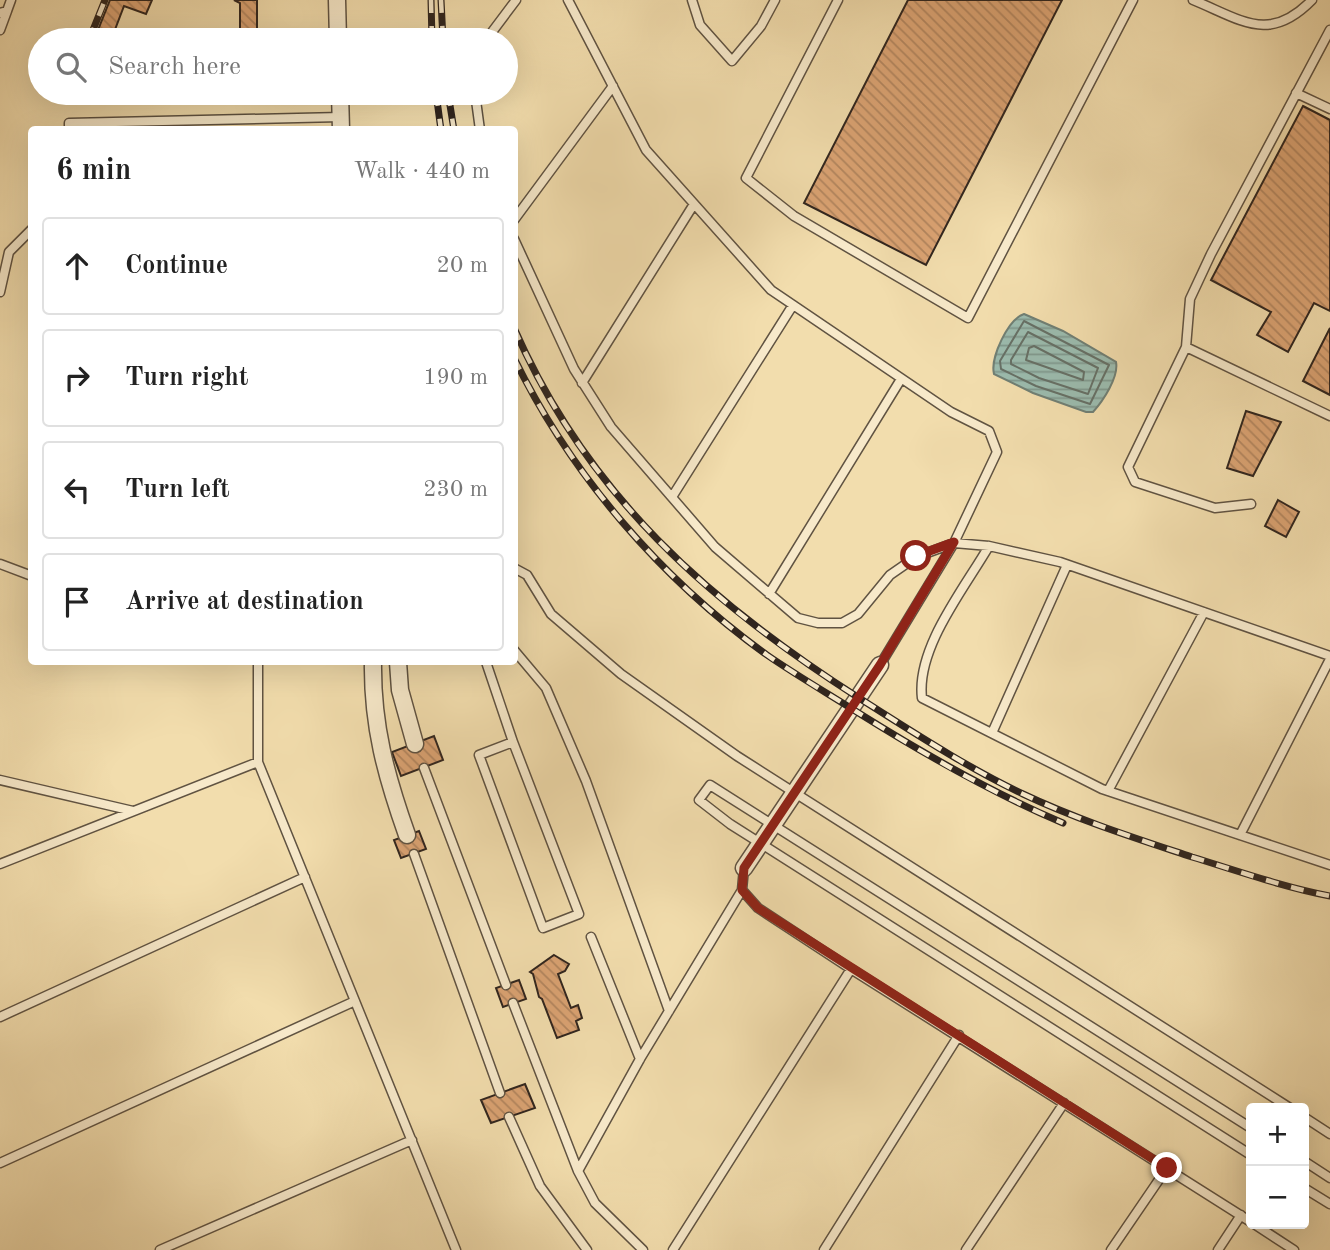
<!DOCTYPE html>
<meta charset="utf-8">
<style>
body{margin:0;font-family:"Old Standard TT",serif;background:#f2f2f2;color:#222}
.controls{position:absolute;right:21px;bottom:21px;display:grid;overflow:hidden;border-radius:7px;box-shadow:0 7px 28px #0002}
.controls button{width:63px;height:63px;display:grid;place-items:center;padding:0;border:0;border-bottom:2px solid #e0e0e0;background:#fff;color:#222;font:35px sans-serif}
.stop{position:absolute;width:21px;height:21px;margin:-16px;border:5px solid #8f2418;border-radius:50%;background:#fff}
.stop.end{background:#8f2418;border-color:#fff;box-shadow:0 2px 7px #0008}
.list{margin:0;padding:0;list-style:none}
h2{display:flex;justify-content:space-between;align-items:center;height:91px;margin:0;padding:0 28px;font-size:30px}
h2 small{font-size:23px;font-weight:400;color:#767676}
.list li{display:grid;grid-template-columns:46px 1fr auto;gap:21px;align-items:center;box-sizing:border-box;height:98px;margin:0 14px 14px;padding:0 14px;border:2px solid #e0e0e0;border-radius:7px}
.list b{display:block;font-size:26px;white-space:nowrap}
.list em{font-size:23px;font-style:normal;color:#767676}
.icon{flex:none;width:38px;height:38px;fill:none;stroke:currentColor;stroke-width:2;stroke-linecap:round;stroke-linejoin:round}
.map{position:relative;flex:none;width:1330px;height:1250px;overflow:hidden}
.search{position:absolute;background:#fff;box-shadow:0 7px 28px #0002;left:28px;top:28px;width:490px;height:77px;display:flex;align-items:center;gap:18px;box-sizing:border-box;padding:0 24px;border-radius:38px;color:#767676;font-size:26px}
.panel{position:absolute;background:#fff;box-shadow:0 7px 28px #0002;left:28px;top:126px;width:490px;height:539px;border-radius:7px}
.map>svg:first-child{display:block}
</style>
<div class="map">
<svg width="1330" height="1250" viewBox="0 0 1330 1250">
<defs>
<pattern id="water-rules" width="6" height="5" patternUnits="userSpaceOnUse" patternTransform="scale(1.75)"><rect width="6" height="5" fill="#9bbbae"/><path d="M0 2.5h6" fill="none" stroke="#7f988d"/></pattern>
<pattern id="building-back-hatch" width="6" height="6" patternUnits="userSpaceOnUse" patternTransform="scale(1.75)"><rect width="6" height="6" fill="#dba373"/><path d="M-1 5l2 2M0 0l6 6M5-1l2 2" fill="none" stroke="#b2855e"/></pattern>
</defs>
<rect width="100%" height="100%" fill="#f2ddad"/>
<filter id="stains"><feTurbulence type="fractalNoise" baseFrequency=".00286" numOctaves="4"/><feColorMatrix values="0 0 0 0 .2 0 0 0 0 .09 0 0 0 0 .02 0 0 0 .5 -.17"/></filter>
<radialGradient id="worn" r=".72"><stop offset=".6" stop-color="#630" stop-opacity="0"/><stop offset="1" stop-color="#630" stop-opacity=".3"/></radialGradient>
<path fill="url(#water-rules)" stroke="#707f74" stroke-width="2" d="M1024 314 1063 331 1116 362C1119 377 1103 401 1093 412H1086L1033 393 994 374C990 358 1008 319 1024 314Z"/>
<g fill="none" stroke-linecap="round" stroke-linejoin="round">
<path stroke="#667066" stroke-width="2" d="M1024 321 1109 365 1090 404 1036 386 1001 369 1000 361Z
M1028 332 1098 368 1088 394 1039 378 1011 364V360Z
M1034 346 1084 372 1083 380 1026 360 1029 348Z"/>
</g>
<path fill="url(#building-back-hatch)" stroke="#30251e" stroke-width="2" d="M110 0H152L146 14 124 6 111 40H94Z
M234 0H257V40H240V3Z
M908 0H1062L926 265 804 203Z
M1303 106 1330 120V311L1314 303 1288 352 1257 335 1271 312 1211 280Z
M1330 328V395L1303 381Z
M1246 411 1281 422 1253 476 1227 468Z
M1278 500 1299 512 1286 537 1265 526Z
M434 736 443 760 401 776 392 752Z
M419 831 426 849 401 858 394 840Z
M554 955 569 964 565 971 558 974 571 1008 578 1005 582 1018 576 1021 579 1030 557 1038 542 999 539 997 533 974 530 972Z
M519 980 526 999 503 1007 496 988Z
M525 1084 535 1108 491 1123 481 1100Z"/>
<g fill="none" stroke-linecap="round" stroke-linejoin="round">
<defs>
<path id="service" d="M568 0 646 150 771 290 951 412 989 431 997 452 954 543 880 665
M692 0 700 25 732 61 761 26 775 0
M838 0 746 178 794 216 968 318 1133 0
M1193 0C1242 20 1269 44 1312 0
M0 13 7 11 11 0
M0 30 7 11
M486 40 516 0
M475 93 480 130
M1296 93 1330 109
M69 130V123L341 117
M514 220 613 86
M514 239 574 369 611 427 715 547 798 618 818 623H842L858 614 890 575 916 557 954 543 989 546 1060 562 1330 656
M0 292 9 252 32 229
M1186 347 1330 416
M582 383 694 204
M672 497 793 305
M1251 504 1215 508 1135 482 1128 467 1186 347 1190 299 1211 254 1330 30
M989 546C964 589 916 648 922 698L1102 789 1330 865
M0 564 32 576
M514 568 527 575 551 614 621 674 737 756 1290 1108
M769 594 901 379
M514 650 546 688 586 781 669 1011
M258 662V762L456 1250
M486 662 513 742 579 914 543 928 479 755 513 742
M992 733 1067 565
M424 768 506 985
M0 780 133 811
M1108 791 1204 612
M1240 835 1330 659
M414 854 500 1093
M0 864 258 762
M591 937 640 1059
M851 969 1251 1222
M513 1003 578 1171 595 1203 643 1250
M0 1017 305 877
M509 1117 540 1186 587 1250
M1304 1117 1330 1134
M1251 1128 710 785 699 800 730 824 1251 1155
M1304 1161 1330 1178
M0 1163 355 1001
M578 1171 640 1059 742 890
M1304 1188 1330 1204
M1254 1224 1294 1250
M160 1250 412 1140
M673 1250 851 969 758 908 742 890 744 868
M824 1250 959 1035
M966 1250 1064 1103
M1111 1250 1167 1168
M1218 1250 1241 1215"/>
<path id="minor" d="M337 0 338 40
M340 93 341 130
M373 662C372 725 386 776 407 835
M398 662 400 690 415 744
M744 868 880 665"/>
</defs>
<use href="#service" stroke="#605342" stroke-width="11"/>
<use href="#minor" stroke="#605342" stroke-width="19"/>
<use href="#service" stroke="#f7e9ca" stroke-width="8"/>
<use href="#minor" stroke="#f7e9ca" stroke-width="16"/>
<defs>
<path id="rail" d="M431 0 432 40
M441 0 443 40
M89 40 105 0
M436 93 441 130
M448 93 454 130
M514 328C587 495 709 602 859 698 913 732 966 767 1023 794 1078 820 1135 838 1192 857 1238 871 1283 887 1330 896
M514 358C571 475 661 579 767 655 796 675 827 693 857 712 924 754 990 792 1063 823"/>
</defs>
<use href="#rail" stroke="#30251e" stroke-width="7"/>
<use href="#rail" stroke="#f7e9ca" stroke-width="4.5" stroke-dasharray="13" stroke-linecap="butt"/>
</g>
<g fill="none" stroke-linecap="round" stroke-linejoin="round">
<path stroke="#8f2418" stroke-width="9" d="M916 556 954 542 880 665 744 868 742 890 758 908 1167 1168"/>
</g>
<rect width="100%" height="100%" filter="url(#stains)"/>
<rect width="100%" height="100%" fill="url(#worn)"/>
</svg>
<div class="controls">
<button>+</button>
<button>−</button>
</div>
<div class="stop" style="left:916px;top:556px"></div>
<div class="stop end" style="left:1167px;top:1168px"></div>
<div class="search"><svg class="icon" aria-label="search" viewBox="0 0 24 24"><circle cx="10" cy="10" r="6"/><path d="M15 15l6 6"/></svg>Search here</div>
<section class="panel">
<h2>6 min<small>Walk · 440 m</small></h2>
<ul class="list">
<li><svg class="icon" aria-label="ahead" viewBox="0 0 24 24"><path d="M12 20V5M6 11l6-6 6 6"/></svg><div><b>Continue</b></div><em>20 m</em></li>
<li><svg class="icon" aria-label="right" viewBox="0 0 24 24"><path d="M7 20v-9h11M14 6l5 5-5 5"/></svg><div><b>Turn right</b></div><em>190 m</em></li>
<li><svg class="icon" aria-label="left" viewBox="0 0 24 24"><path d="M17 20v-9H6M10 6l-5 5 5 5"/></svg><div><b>Turn left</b></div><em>230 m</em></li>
<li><svg class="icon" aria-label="arrive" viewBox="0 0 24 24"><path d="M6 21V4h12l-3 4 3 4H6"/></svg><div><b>Arrive at destination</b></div></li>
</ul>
</section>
</div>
